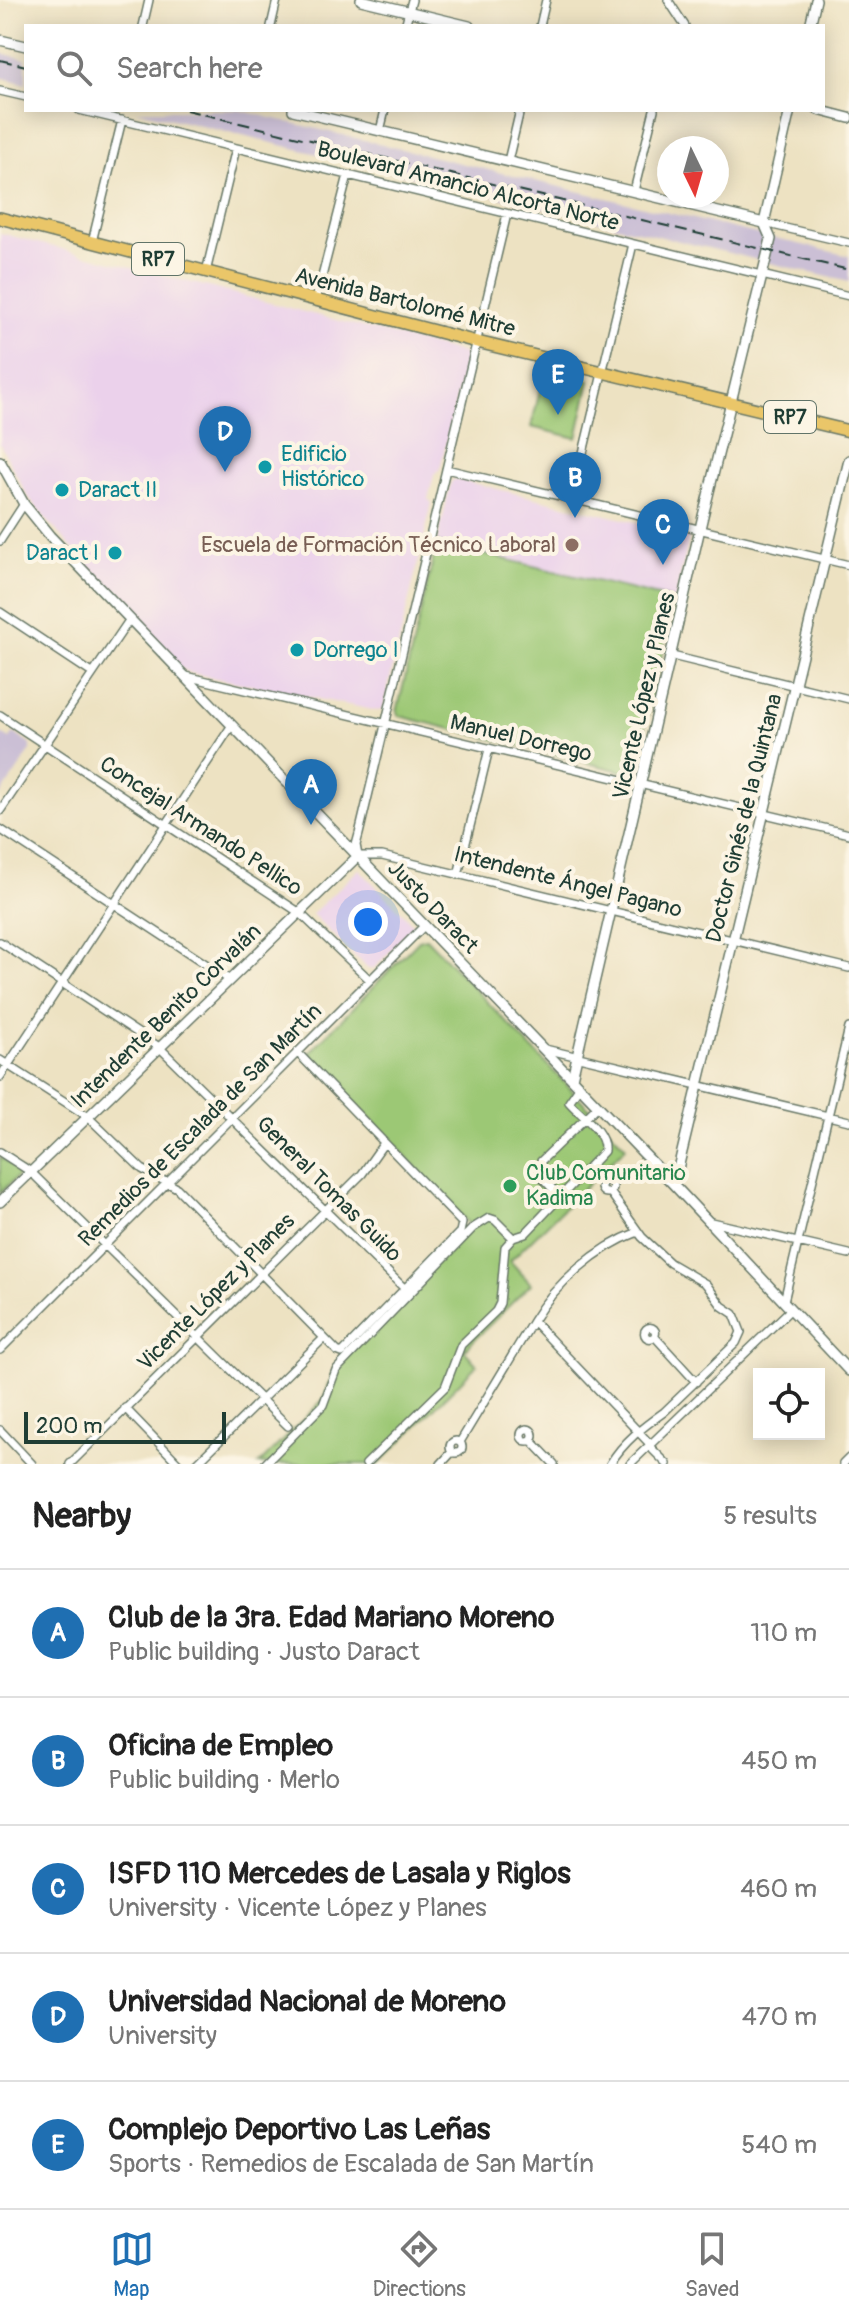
<!DOCTYPE html>
<meta charset="utf-8">
<style>
body{margin:0;font-family:Pangolin,sans-serif;background:#f2f2f2;color:#222}
.controls{position:absolute;right:24px;bottom:24px;display:grid;overflow:hidden;border-radius:0px;box-shadow:0 4px 20px #0003}
.controls button{width:72px;height:72px;display:grid;place-items:center;padding:0;border:0;border-bottom:2px solid #e0e0e0;background:#fff;color:#222;font:40px sans-serif}
.compass{position:absolute;left:657px;top:136px;width:72px;height:72px;border-radius:50%;background:#fff;box-shadow:0 4px 20px #0003;rotate:175deg}
.scale{position:absolute;left:24px;bottom:20px;width:202px;box-sizing:border-box;padding-left:8px;border:4px solid #1f3d34;border-top:0;font-size:22px;line-height:28px;white-space:nowrap;color:#1f3d34;-webkit-text-stroke:6px #fcf5e5;paint-order:stroke}
.you{position:absolute;left:368px;top:922px;width:28px;height:28px;margin:-20px;border:6px solid #fff;border-radius:50%;background:#1a73e8;box-shadow:0 0 0 12px #1a73e833}
.badge{display:grid;place-items:center;width:52px;height:52px;border-radius:50%;background:#1f6fb2;color:#fff;font-size:26px;font-weight:700}
.pin{position:absolute;translate:-50% -66px;filter:drop-shadow(0 2px 4px #0008)}
.pin::after{content:'';position:absolute;top:42px;width:28px;height:24px;background:inherit;clip-path:polygon(0 0,100% 0,50% 100%)}
.list{margin:0;padding:0;list-style:none}
h2{display:flex;justify-content:space-between;align-items:center;height:104px;margin:0;padding:0 32px;font-size:34px}
h2 small{font-size:26px;font-weight:400;color:#767676}
.list li{display:grid;grid-template-columns:52px 1fr auto;gap:24px;align-items:center;box-sizing:border-box;height:128px;padding:0 32px;border-top:2px solid #e0e0e0}
.list b{display:block;font-size:30px;white-space:nowrap}
.list p{margin:0;font-size:26px;white-space:nowrap;color:#767676}
.list em{font-size:26px;font-style:normal;color:#767676}
.icon{flex:none;width:44px;height:44px;fill:none;stroke:currentColor;stroke-width:2;stroke-linecap:round;stroke-linejoin:round}
.map{position:relative;flex:none;width:849px;height:1464px;overflow:hidden}
.search{position:absolute;background:#fff;box-shadow:0 4px 20px #0003;left:24px;right:24px;top:24px;height:88px;display:flex;align-items:center;gap:20px;box-sizing:border-box;padding:0 28px;border-radius:0px;color:#767676;font-size:30px}
.sheet{height:744px;background:#fff}
nav{display:flex;justify-content:space-around;align-items:center;box-sizing:border-box;height:112px;border-top:2px solid #e0e0e0;background:#fff;font-size:22px;color:#767676}
nav a{display:grid;justify-items:center;gap:4px}
nav .on{color:#1f6fb2}
.map>svg:first-child{display:block}
</style>
<div class="map">
<svg width="849" height="1464" viewBox="0 0 849 1464">
<rect width="100%" height="100%" fill="#fcf5e5"/>
<filter id="ink" filterUnits="userSpaceOnUse"><feTurbulence type="fractalNoise" baseFrequency=".0125" numOctaves="2"/><feDisplacementMap in="SourceGraphic" scale="16" xChannelSelector="R" yChannelSelector="G"/><feConvolveMatrix kernelMatrix="1 2 1 2 8 2 1 2 1" color-interpolation-filters="sRGB"/></filter>
<filter id="wash" filterUnits="userSpaceOnUse"><feTurbulence type="fractalNoise" baseFrequency=".006" numOctaves="4" result="noise"/><feDisplacementMap in="SourceGraphic" scale="32" xChannelSelector="R" yChannelSelector="G"/><feGaussianBlur stdDeviation="1.8" result="paint"/><feColorMatrix in="noise" values="0 0 0 0 0 0 0 0 0 0 0 0 0 0 0 0 0 1.4 0 .05"/><feComposite in="paint" operator="in"/></filter>
<g filter="url(#wash)">
<rect width="100%" height="100%" fill="#ede2c2"/>
<path fill="#ebd1eb" d="M0 233 463 353 466 358 440 469 434 475 428 499 432 503 383 709 378 711 191 673 178 667 39 511 27 495 0 444Z
M455 479 686 534 689 538 675 600 437 543 451 482Z
M359 869 415 926 373 969H368L312 914Z"/>
<path fill="#cbbfd5" d="M0 53 26 59V84L0 77Z
M135 110H238L849 256V282Z
M0 733 10 739 14 733 31 745V750L0 796Z"/>
<path fill="#9cc875" stroke="#5e8254" stroke-width="2" d="M545 370 590 380 577 438 531 427Z
M437 543 675 600 635 769 628 773 399 716 397 712Z
M426 938 626 1147 510 1261 531 1284 464 1350 477 1365 379 1464H259L324 1399 335 1367 471 1226 309 1053 419 940Z
M0 1157 22 1172 0 1193Z"/>
</g>
<g filter="url(#ink)">
<g fill="none" stroke-linecap="round" stroke-linejoin="round">
<defs>
<path id="minor" d="M668 0 685 26
M143 26 149 0
M271 26 277 0
M405 26 412 0
M540 26 546 0
M0 91 26 97
M79 110 849 296
M380 131 385 110
M508 161 520 110
M634 191 654 110
M507 214 359 834 356 845 358 856H382L849 968
M764 223 849 243
M92 242 122 120
M206 272 236 148
M316 300 348 175
M446 469 849 565
M572 499 633 244
M0 541 24 504
M0 612 92 673
M672 656 849 699
M186 676 849 834
M0 715 300 913 370 980
M0 811 130 619
M0 829 230 980
M458 875 489 749
M0 942 159 1047 405 1289
M545 1049 849 1121
M0 1060 87 1116 142 1169 177 1188 337 1351 342 1353 460 1232 462 1223 297 1052
M0 1077 232 725
M0 1152 31 1172 288 1426
M601 1187a6 6 0 1 1 12 0a6 6 0 1 1-12 0Z
M560 1197 538 1173 541 1161 598 1106
M707 1221 849 1254
M784 1301 849 1028
M533 1321C555 1284 597 1247 638 1232
M644.5 1333a5.5 5.5 0 1 1 11 0a5.5 5.5 0 1 1-11 0Z
M655 1337 696 1382
M0 1350 425 925
M125 1408 179 1464
M521 1435a6 6 0 1 1 12 0a6 6 0 1 1-12 0Z
M0 1430 32 1464
M531 1440 554 1464
M450 1447a6 6 0 1 1 12 0a6 6 0 1 1-12 0Z
M460 1442 533 1321 650 1444
M649 1446 667 1464
M70 1464 362 1174 384 1143
M196 1464 324 1338
M265 1464 323 1405 336 1370 473 1228 489 1218 495 1220 513 1238
M366 1464 445 1387 461 1345 496 1311 500 1303 505 1247 513 1238 525 1234 604 1151C606 1131 581 1116 569 1102L580 1086
M441 1464 452 1452
M610 1464C624 1441 643 1427 664 1412L736 1343 741 1332 734 1314 722 1306 706 1284 670 1263 642 1237 610 1192
M630 1464 791 1309
M843 1464 849 1458"/>
<path id="tertiary" d="M361 0 469 26
M810 26 816 0
M0 40 26 46
M293 110 764 223
M818 110 849 118
M764 223 790 110
M0 461 24 504 50 536 674 1185 849 1371
M572 1078 702 520 771 239 764 223
M674 1185 849 460
M0 1202 358 856"/>
<path id="primary" d="M0 218 477 342 849 431"/>
</defs>
<use href="#minor" stroke="#677766" stroke-width="10"/>
<use href="#tertiary" stroke="#677766" stroke-width="12"/>
<use href="#primary" stroke="#677766" stroke-width="14"/>
<use href="#minor" stroke="#fff" stroke-width="7"/>
<use href="#tertiary" stroke="#fff" stroke-width="9"/>
<use href="#primary" stroke="#eac669" stroke-width="11"/>
<path stroke="#1f3d34" stroke-width="2" stroke-dasharray="12 6" stroke-linecap="butt" d="M0 60 26 66
M186 110 849 270"/>
</g>
</g>
<g fill="#0f9aa8" stroke="#fcf5e5" stroke-width="3">
<circle cx="265" cy="467" r="8"/>
<circle cx="62" cy="490" r="8"/>
<circle cx="115" cy="553" r="8"/>
<circle cx="297" cy="650" r="8"/>
</g>
<circle fill="#8d6e63" stroke="#fcf5e5" stroke-width="3" cx="572" cy="545" r="8"/>
<circle fill="#2e9e5b" stroke="#fcf5e5" stroke-width="3" cx="510" cy="1186" r="8"/>
<g text-anchor="middle" dominant-baseline="central" stroke-width="8" stroke-linejoin="round" paint-order="stroke">
<g fill="#fcf5e5" stroke="#617469" stroke-width="2">
<rect x="132" y="243" width="52" height="32" rx="6"/>
<rect x="764" y="401" width="52" height="32" rx="6"/>
</g>
<g font-size="20" font-weight="bold" fill="#1f3d34">
<text x="158" y="259">RP7</text>
<text x="790" y="417">RP7</text>
</g>
<g font-size="22" fill="#1f3d34" stroke="#fcf5e5">
<text transform="translate(468 186) rotate(14)">Boulevard Amancio Alcorta Norte</text>
<text transform="translate(405 302) rotate(14)">Avenida Bartolomé Mitre</text>
<text transform="translate(644 696) rotate(-77)">Vicente López y Planes</text>
<text transform="translate(521 738) rotate(13)">Manuel Dorrego</text>
<text transform="translate(744 818) rotate(-76)">Doctor Ginés de la Quintana</text>
<text transform="translate(201 826) rotate(33)">Concejal Armando Pellico</text>
<text transform="translate(568 882) rotate(14)">Intendente Ángel Pagano</text>
<text transform="translate(433 907) rotate(46)">Justo Daract</text>
<text transform="translate(166 1016) rotate(-44)">Intendente Benito Corvalán</text>
<text transform="translate(200 1125) rotate(-45)">Remedios de Escalada de San Martín</text>
<text transform="translate(329 1189) rotate(45)">General Tomas Guido</text>
<text transform="translate(216 1292) rotate(-45)">Vicente López y Planes</text>
</g>
<g font-size="22" fill="#0d838f" stroke="#fcf5e5" text-anchor="start">
<text x="281" y="454">Edificio<tspan x="281" dy="25">Histórico</tspan></text>
<text x="78" y="490">Daract II</text>
<text x="99" y="553" text-anchor="end">Daract I</text>
<text x="313" y="650">Dorrego I</text>
</g>
<g font-size="22" fill="#785e54" stroke="#fcf5e5" text-anchor="end">
<text x="556" y="545">Escuela de Formación Técnico Laboral</text>
</g>
<g font-size="22" fill="#27864d" stroke="#fcf5e5" text-anchor="start">
<text x="526" y="1173">Club Comunitario<tspan x="526" dy="25">Kadima</tspan></text>
</g>
</g>
</svg>
<div class="controls">
<button><svg class="icon" aria-label="locate" viewBox="0 0 24 24"><circle cx="12" cy="12" r="6"/><path d="M12 2v4M12 18v4M2 12h4M18 12h4"/></svg></button>
</div>
<svg class="compass" viewBox="-18 -18 36 36"><path d="M0-13l5 13h-10z" fill="#e53935"/><path d="M0 13l5-13h-10z" fill="#767676"/></svg>
<div class="scale">200 m</div>
<div class="you"></div>
<div class="pin badge" style="left:311px;top:825px">A</div>
<div class="pin badge" style="left:575px;top:518px">B</div>
<div class="pin badge" style="left:663px;top:565px">C</div>
<div class="pin badge" style="left:225px;top:472px">D</div>
<div class="pin badge" style="left:558px;top:415px">E</div>
<div class="search"><svg class="icon" aria-label="search" viewBox="0 0 24 24"><circle cx="10" cy="10" r="6"/><path d="M15 15l6 6"/></svg>Search here</div>
</div>
<section class="sheet">
<h2>Nearby<small>5 results</small></h2>
<ul class="list">
<li><span class="badge">A</span><div><b>Club de la 3ra. Edad Mariano Moreno</b><p>Public building · Justo Daract</p></div><em>110 m</em></li>
<li><span class="badge">B</span><div><b>Oficina de Empleo</b><p>Public building · Merlo</p></div><em>450 m</em></li>
<li><span class="badge">C</span><div><b>ISFD 110 Mercedes de Lasala y Riglos</b><p>University · Vicente López y Planes</p></div><em>460 m</em></li>
<li><span class="badge">D</span><div><b>Universidad Nacional de Moreno</b><p>University</p></div><em>470 m</em></li>
<li><span class="badge">E</span><div><b>Complejo Deportivo Las Leñas</b><p>Sports · Remedios de Escalada de San Martín</p></div><em>540 m</em></li>
</ul>
</section>
<nav>
<a class="on"><svg class="icon" aria-label="map" viewBox="0 0 24 24"><path d="M3 6l6-2 6 2 6-2v14l-6 2-6-2-6 2zM9 4v14M15 6v14"/></svg>Map</a>
<a><svg class="icon" aria-label="directions" viewBox="0 0 24 24"><path d="M12 3l9 9-9 9-9-9zM9 14v-3h6M13 9l2 2-2 2"/></svg>Directions</a>
<a><svg class="icon" aria-label="saved" viewBox="0 0 24 24"><path d="M7 4h10v16l-5-4-5 4z"/></svg>Saved</a>
</nav>
